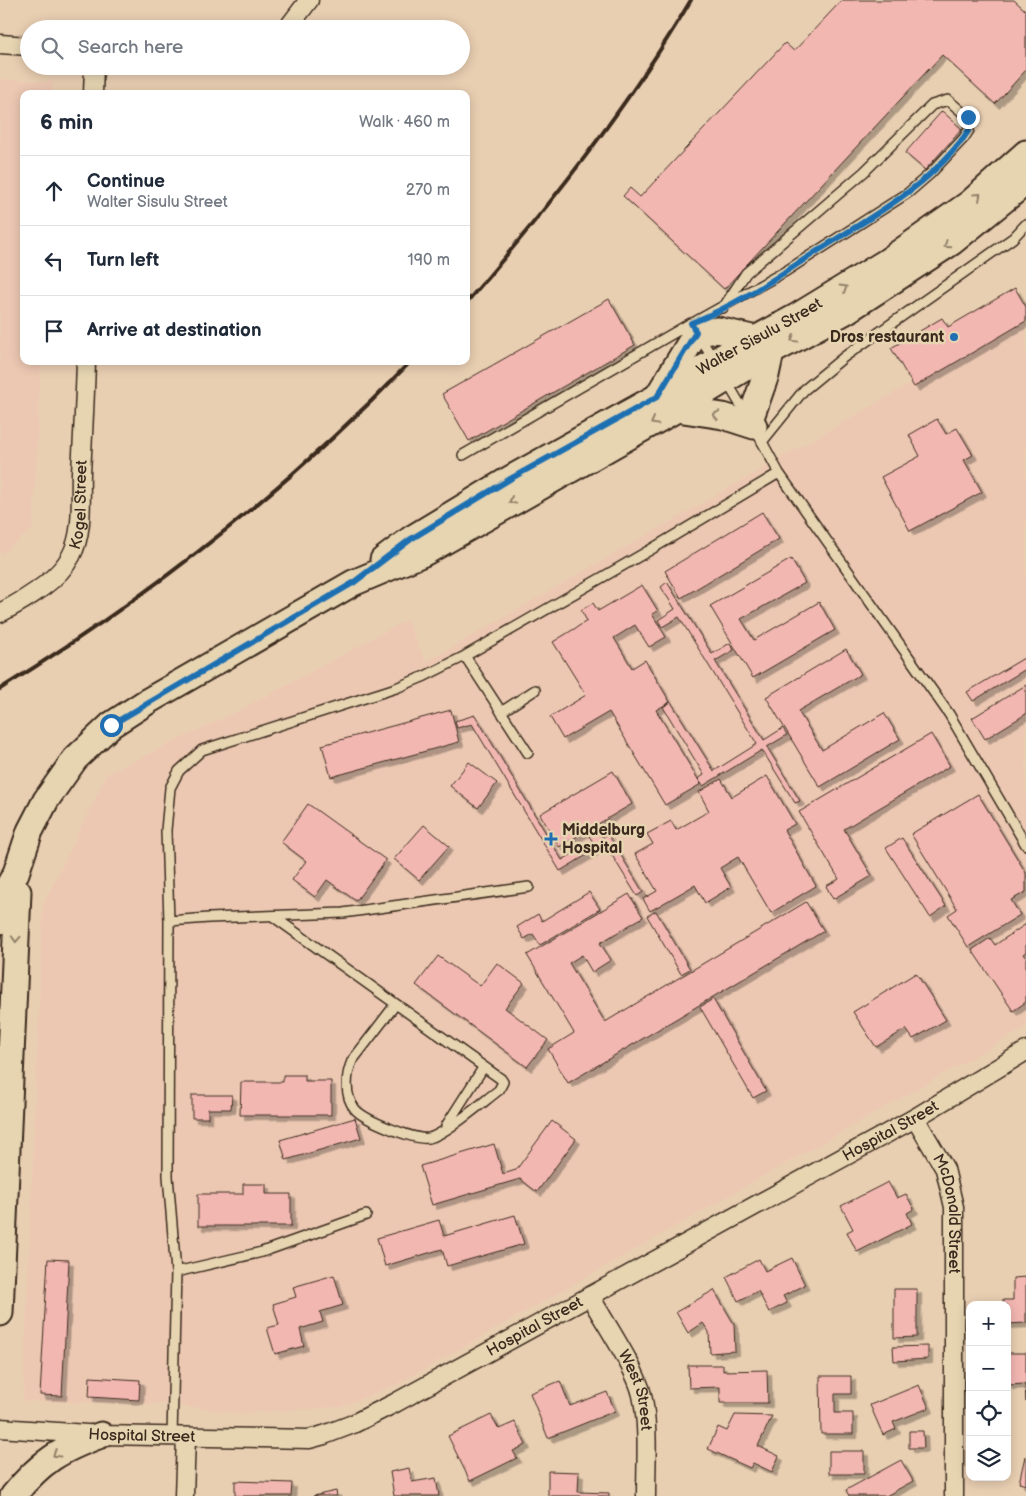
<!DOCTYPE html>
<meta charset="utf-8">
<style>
body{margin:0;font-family:"Balsamiq Sans",sans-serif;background:#f2f2f3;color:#1f2937}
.controls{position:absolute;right:15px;bottom:15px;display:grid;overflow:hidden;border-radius:10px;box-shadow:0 2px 12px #0003}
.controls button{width:45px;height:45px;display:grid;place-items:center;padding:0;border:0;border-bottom:1px solid #e0e1e3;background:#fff;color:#1f2937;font:25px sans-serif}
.stop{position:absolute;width:15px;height:15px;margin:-11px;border:4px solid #1f6fb2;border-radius:50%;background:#fff}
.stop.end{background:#1f6fb2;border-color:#fff;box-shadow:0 1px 5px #0008}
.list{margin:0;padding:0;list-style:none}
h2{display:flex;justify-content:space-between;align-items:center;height:65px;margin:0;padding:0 20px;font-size:21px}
h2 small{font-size:16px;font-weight:400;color:#747a83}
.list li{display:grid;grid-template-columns:32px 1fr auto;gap:15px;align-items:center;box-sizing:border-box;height:70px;padding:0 20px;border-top:1px solid #e0e1e3}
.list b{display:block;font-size:19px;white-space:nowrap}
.list p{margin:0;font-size:16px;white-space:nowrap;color:#747a83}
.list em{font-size:16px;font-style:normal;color:#747a83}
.icon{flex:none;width:28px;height:28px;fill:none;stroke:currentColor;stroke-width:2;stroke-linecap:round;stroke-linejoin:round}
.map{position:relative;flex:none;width:1026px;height:1496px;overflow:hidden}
.search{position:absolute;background:#fff;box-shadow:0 2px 12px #0003;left:20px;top:20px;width:450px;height:55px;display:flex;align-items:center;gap:12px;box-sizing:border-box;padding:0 18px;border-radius:28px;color:#747a83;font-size:19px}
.panel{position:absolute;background:#fff;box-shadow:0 2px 12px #0003;left:20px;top:90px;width:450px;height:275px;border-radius:10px}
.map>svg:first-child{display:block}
</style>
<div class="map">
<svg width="1026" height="1496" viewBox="0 0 1026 1496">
<defs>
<filter id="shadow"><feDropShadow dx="4.5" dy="4.5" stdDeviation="0" flood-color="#0004"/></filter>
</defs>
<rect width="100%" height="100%" fill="#e9cfb2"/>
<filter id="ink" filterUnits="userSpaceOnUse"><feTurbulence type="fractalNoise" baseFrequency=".02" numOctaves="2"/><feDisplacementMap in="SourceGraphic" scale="10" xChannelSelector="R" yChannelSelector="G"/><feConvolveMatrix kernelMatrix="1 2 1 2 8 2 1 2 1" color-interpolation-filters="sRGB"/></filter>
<g filter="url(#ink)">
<path fill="#ecc8b2" d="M0 79 53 82 52 94H24V361H41L33 529 0 555Z
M1026 317V1027L398 1384 340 1407 239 1413 164 1404 23 1401 43 905 107 774 240 710 407 620 426 662Z"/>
<path fill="#f3b7b2" stroke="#3b2a1e" filter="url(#shadow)" d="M842 0H1014L1026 11V70L995 104 942 55 724 289 623 196 630 188 640 197 785 43 794 51Z
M942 111 962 129 925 170 905 153Z
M1015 288 1026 307V321L914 387 891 348 942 318 948 327Z
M609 299 635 345 469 441 442 394Z
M937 419 946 434 957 428 973 455 964 460 982 492 910 531 881 477 920 456 909 435Z
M762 512 779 539 681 598 665 571Z
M791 559 805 583 741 619 754 640 819 602 835 630 753 678 710 606Z
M667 582 712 654 730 643 734 650 715 661 764 740 783 728 787 735 767 747 800 801 795 803 762 750 703 786 698 779 704 775 663 707 671 702 714 771 757 744 679 617 662 627 658 620 675 609 661 587Z
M642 585 658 611 652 614 666 637 649 647 635 625 614 638 632 668 645 660 670 702 656 710 701 784 665 805 609 712 563 739 550 717 586 695 553 642 587 621 581 610 593 603 598 611Z
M846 649 861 674 798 711 822 750 884 713 900 739 820 787 766 697Z
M1024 658 1026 669 973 701 967 692Z
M1026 685V714L985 739 972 718Z
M451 710 459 742 331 777 322 745Z
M475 715 562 860 593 842 586 831 595 826 602 837 608 834 643 892 637 896 605 844 560 871 472 724 457 728 455 721Z
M931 734 950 766 844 829 872 876 833 899 826 886 839 879 799 812Z
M469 762 497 783 478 808 450 786Z
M613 771 632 804 559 847 540 814Z
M767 776 795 824 784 830 816 886 771 913 738 857 720 868 731 887 705 903 695 885 650 911 643 899 657 891 635 854 653 844 647 834 671 821 676 830 709 811 699 792 721 779 732 797Z
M978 794 1026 873V892L1011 900 1020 915 968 947 948 915 957 909 911 834Z
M308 804 386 860 356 901 327 880 315 897 292 880 306 861 281 842Z
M424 825 449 846 419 880 394 859Z
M902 838 946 906 930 917 886 848Z
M589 892 600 909 540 945 533 934 524 939 517 927 538 914 542 921Z
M629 894 643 917 600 943 611 960 592 972 582 955 569 963 605 1022 806 902 824 931 568 1083 548 1049 574 1033 527 955Z
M656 911 690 969 681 974 647 916Z
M1026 924V952L1023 954 1026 958V1002L1013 1011 972 950 990 938 995 945Z
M438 956 480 986 497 963 524 983 505 1008 548 1040 527 1067 416 985Z
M916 973 946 1020 913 1039 906 1029 876 1047 853 1012Z
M713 999 766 1091 753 1098 700 1007Z
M283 1075H305V1081H331V1115H240L241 1082H283Z
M192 1095H232L231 1109H208V1118H192Z
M355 1118 361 1138 286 1160 280 1140Z
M552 1121 576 1139 537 1192 520 1179 432 1205 420 1166 494 1144 503 1174 516 1170Z
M888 1182 897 1198 906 1194 914 1209 907 1213 912 1224 857 1252 847 1232 853 1229 841 1206Z
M243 1184H266V1194H291V1226H198V1194H243Z
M515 1215 524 1244 447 1266 442 1249 385 1266 377 1238 439 1220 444 1236Z
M792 1258 805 1285 783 1296 787 1303 769 1312 758 1291 738 1301 726 1277 759 1259 765 1271Z
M48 1259 69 1260 62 1396 40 1395Z
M334 1275 343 1305 320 1312 323 1322 300 1329 304 1346 275 1354 267 1328 279 1325 273 1304 296 1297 293 1287Z
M1026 1277V1323L1007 1324V1305H1003V1300H1013V1278Z
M894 1289H917V1337L894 1338Z
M714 1290 734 1324 735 1351 710 1353 709 1332 703 1323 688 1333 676 1312Z
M928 1346V1359L894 1361 893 1347Z
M1007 1353H1026V1402L1025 1384 1007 1385Z
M688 1365H723V1371L767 1370 768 1403H720V1387L689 1388Z
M820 1376H851V1394H835V1413H853V1434H821Z
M90 1377 140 1380 139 1400 89 1397Z
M560 1381 570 1406 607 1392 615 1411 548 1438 530 1393Z
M919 1385 929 1408 893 1422 896 1429 883 1435 870 1405Z
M491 1415 499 1429 515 1422 526 1445 513 1451 517 1458 470 1481 448 1436Z
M735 1415 772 1416 758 1446 779 1456 772 1472 753 1463 750 1468 708 1449 718 1427 727 1431Z
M909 1431H923L924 1448H909Z
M829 1451H864V1474H829Z
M1025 1456H1026V1485L1019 1483Z
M901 1460 913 1481 886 1496H849L846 1490Z
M409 1468 412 1482 436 1478 439 1496H394L390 1472Z
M548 1471 579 1472 578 1492 609 1493V1496H548Z
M235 1481 292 1483 291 1496H235Z
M336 1491 337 1496H313Z"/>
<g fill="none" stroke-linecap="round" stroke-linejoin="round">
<defs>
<path id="lane" d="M691 324 786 271 908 193 931 173 964 138 969 130 968 117 948 100 932 105 864 172 746 273 723 308
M698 335 714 360
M727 382 747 416
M754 427 779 473 949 714 1026 845
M762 442 804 390 844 357 1013 238 1026 224
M463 455 691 323
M465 656 528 753
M501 712 535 690
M274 917 501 1079 503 1082 499 1090C484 1101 446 1134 429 1138 416 1141 364 1120 355 1109 344 1096 346 1075 352 1061L395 1005
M169 921 209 918 343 913 529 887
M446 1126 483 1068
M176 1272 262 1252 366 1215
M172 1437 176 1272 168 1176 169 921 166 830 170 788 179 771 202 750 396 688 425 676 465 656 650 550 779 473"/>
<g id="street">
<path d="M287 29 309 0"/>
<path d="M0 44 29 46"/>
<path d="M93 94 94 66"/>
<path id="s1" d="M0 613C25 600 58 581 71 556 84 532 80 499 81 473 83 436 85 398 86 361"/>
<path id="s2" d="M915 1118 945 1169 954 1207V1496"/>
<path id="s3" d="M590 1296C604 1322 636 1368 642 1395 649 1427 646 1464 646 1496"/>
<path id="s4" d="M0 1428 101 1435 309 1439 324 1435 353 1424 395 1403 915 1118 1026 1051"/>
<path d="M184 1496 186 1437"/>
</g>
<g id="secondary">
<path d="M659 394 696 333 718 330 756 339"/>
<path d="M677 409 723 416 754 426"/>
<path d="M750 420 766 375 771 352"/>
<path id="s5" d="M383 560 411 539 510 479 657 397 715 361 796 317 886 262 970 203 1026 153"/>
<path d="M0 921 4 894 16 873 30 831 46 800 75 759 111 725 148 701 353 583 424 553 677 409 771 352 846 311 952 242 1026 182"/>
<path d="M0 1313 18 892"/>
<path d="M13 1496C41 1461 60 1450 101 1435"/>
</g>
</defs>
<use href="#lane" stroke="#3b2a1e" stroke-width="12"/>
<use href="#street" stroke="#3b2a1e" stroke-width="21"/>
<use href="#secondary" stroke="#3b2a1e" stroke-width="29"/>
<use href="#lane" stroke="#e7d5b2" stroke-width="9"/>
<use href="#street" stroke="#e7d5b2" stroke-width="18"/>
<use href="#secondary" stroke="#e7d5b2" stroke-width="25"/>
<path stroke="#3b2a1e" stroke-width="4" d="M466 303C548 208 627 108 691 0
M0 689C150 596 289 488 411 361"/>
</g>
<defs><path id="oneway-chevron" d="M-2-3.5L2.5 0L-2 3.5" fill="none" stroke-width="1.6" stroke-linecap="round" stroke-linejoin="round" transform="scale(1.25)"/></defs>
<g stroke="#918068">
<use href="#oneway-chevron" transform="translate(978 196) rotate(-42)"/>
<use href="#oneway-chevron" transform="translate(947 245) rotate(146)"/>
<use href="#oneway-chevron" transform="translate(844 288) rotate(-31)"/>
<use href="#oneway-chevron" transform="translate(794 339) rotate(151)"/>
<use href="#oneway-chevron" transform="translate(716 415) rotate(-169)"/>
<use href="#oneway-chevron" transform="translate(654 422) rotate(151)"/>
<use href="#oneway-chevron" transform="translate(512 501) rotate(151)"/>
<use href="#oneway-chevron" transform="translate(16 939) rotate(93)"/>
<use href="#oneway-chevron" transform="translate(56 1454) rotate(148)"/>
</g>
</g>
<g fill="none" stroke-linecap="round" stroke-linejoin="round" filter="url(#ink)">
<path stroke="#1f6fb2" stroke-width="6" d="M111 725 353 583 411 539 510 479 657 397 696 332 691 323C736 306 779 276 819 250 873 216 933 184 969 130L968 117"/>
</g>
<g fill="#1f6fb2" stroke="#e7d5b2" stroke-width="2">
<circle cx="954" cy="337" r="5"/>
<path d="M548.5 831.5h5v5h5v5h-5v5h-5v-5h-5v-5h5z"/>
</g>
<g text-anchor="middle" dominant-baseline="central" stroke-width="5" stroke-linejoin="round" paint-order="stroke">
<g font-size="16" fill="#3b2a1e" stroke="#e7d5b2">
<text stroke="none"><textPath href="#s5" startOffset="438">Walter Sisulu Street</textPath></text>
<text stroke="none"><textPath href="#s1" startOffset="145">Kogel Street</textPath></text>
<text stroke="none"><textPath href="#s4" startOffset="968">Hospital Street</textPath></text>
<text stroke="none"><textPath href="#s2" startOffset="104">McDonald Street</textPath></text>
<text stroke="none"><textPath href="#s4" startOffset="562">Hospital Street</textPath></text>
<text stroke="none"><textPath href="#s3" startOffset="106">West Street</textPath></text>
<text stroke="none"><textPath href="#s4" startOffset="142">Hospital Street</textPath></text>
</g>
<g font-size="16" font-weight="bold" fill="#3b2a1e" stroke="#e7d5b2" text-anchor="end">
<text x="944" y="337">Dros restaurant</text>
<text x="562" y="830" text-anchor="start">Middelburg<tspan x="562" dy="18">Hospital</tspan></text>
</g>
</g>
</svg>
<div class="controls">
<button>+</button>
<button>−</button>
<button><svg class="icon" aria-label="locate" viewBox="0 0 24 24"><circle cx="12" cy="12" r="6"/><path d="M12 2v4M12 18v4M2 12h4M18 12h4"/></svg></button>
<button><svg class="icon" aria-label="layers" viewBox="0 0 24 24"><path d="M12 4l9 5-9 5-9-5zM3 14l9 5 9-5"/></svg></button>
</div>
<div class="stop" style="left:111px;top:725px"></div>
<div class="stop end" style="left:968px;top:117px"></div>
<div class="search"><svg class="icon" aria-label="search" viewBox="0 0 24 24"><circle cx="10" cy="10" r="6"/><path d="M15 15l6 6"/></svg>Search here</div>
<section class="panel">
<h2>6 min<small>Walk · 460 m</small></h2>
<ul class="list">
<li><svg class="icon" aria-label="ahead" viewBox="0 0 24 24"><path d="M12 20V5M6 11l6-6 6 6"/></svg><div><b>Continue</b><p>Walter Sisulu Street</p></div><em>270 m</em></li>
<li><svg class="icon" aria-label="left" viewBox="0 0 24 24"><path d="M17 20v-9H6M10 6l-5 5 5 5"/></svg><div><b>Turn left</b></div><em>190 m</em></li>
<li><svg class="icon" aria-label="arrive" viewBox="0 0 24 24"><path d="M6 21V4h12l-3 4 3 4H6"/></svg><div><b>Arrive at destination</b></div></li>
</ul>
</section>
</div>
